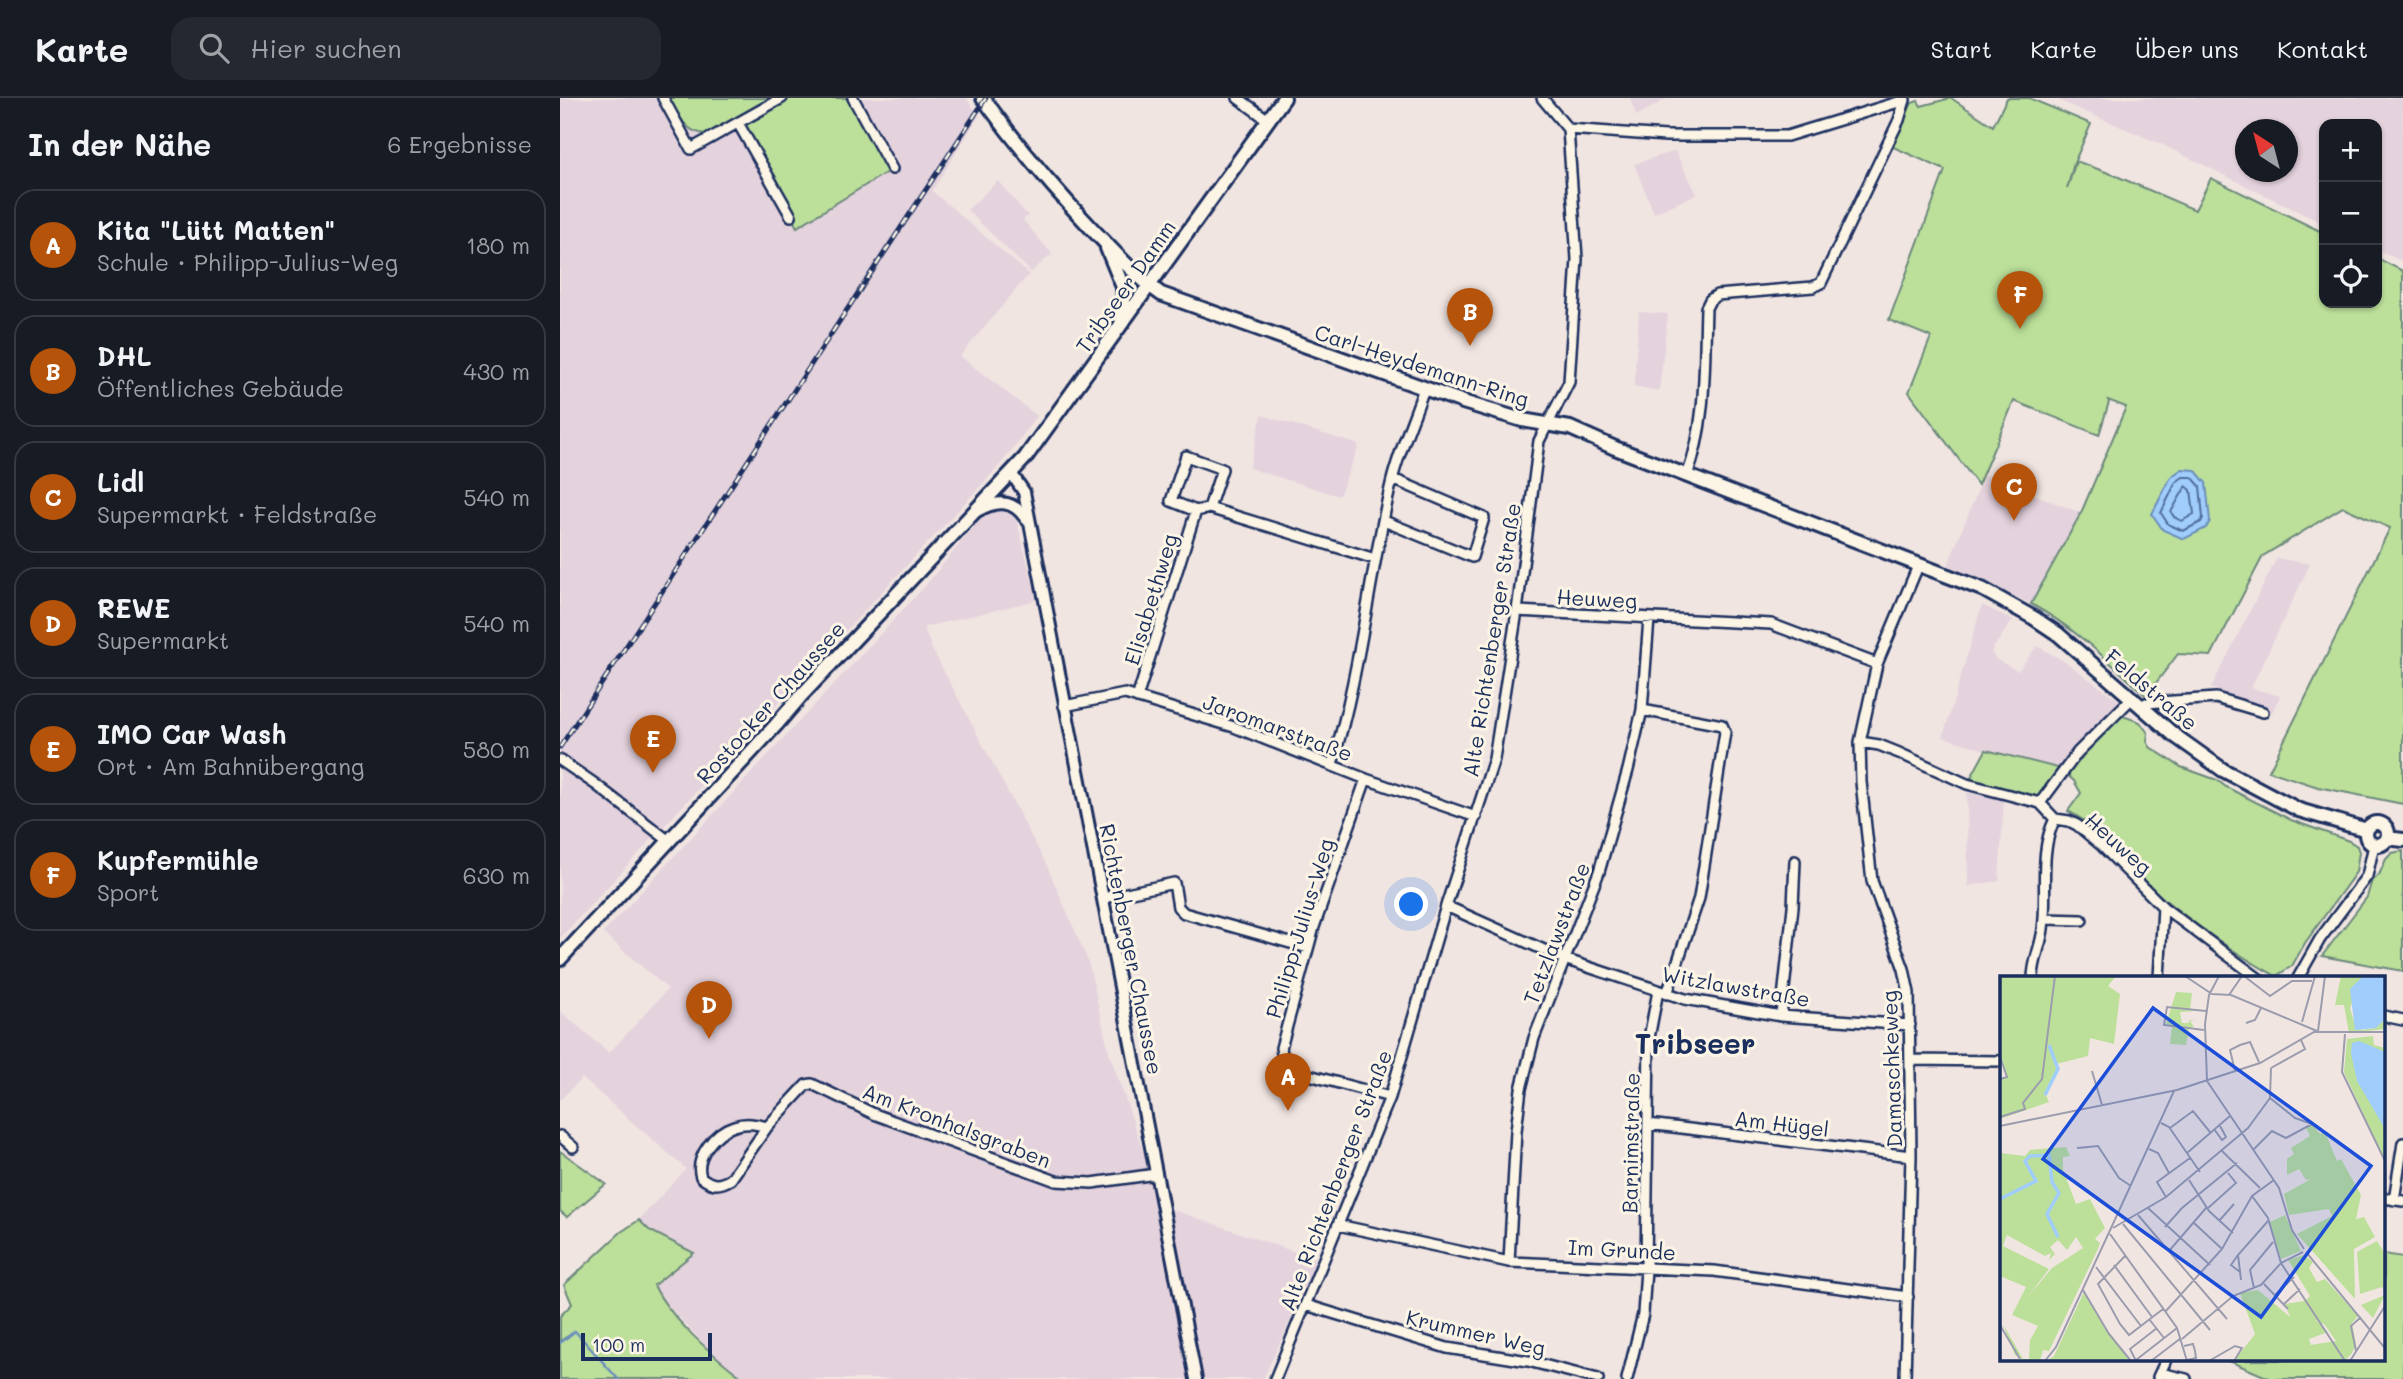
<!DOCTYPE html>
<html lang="de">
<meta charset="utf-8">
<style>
body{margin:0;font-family:Mali,sans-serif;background:#242831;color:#f1f3f6}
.controls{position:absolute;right:21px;top:21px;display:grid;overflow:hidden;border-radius:14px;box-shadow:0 2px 5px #0004}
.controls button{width:63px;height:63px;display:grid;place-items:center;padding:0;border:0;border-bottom:2px solid #363941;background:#171b24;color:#f1f3f6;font:35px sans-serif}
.compass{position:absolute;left:1675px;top:21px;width:63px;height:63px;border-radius:50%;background:#171b24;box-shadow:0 2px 5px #0004;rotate:324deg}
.scale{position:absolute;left:21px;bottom:18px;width:131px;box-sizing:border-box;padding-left:7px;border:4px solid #1b2f5e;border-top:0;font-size:19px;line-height:24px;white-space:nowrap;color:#1b2f5e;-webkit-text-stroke:5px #fcf5e5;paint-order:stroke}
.you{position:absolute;left:852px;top:807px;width:24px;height:24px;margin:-18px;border:5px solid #fff;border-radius:50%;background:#1a73e8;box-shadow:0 0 0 10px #1a73e833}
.badge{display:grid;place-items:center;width:46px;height:46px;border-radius:50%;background:#b45309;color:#fff;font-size:23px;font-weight:700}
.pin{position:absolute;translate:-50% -58px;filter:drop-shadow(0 2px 4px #0008)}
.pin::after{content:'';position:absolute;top:37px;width:24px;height:21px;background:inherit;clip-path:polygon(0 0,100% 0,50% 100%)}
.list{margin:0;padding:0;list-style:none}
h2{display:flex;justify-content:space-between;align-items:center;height:91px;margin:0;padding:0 28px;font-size:30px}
h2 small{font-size:23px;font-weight:400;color:#9ea1a6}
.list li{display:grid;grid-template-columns:46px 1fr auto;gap:21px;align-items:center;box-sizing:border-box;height:112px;margin:0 14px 14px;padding:0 14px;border:2px solid #363941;border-radius:21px}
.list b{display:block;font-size:26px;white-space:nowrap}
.list p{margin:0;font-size:23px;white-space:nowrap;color:#9ea1a6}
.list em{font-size:23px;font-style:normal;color:#9ea1a6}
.icon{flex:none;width:38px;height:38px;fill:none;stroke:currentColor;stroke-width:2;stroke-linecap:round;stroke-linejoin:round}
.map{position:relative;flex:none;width:1843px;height:1281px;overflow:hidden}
header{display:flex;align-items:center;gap:42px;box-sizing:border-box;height:98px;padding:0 35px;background:#171b24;border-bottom:2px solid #363941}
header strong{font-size:33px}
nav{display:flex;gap:38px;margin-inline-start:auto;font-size:24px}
.search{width:490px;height:63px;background:#242831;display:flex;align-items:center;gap:18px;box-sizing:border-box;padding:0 24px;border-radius:21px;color:#9ea1a6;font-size:26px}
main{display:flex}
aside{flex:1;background:#171b24}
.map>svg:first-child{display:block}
</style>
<header>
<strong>Karte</strong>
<div class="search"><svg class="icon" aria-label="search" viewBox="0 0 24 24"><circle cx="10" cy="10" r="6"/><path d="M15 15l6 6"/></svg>Hier suchen</div>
<nav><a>Start</a><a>Karte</a><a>Über uns</a><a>Kontakt</a></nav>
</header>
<main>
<aside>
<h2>In der Nähe<small>6 Ergebnisse</small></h2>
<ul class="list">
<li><span class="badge">A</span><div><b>Kita &quot;Lütt Matten&quot;</b><p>Schule · Philipp-Julius-Weg</p></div><em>180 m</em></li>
<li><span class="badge">B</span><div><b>DHL</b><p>Öffentliches Gebäude</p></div><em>430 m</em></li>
<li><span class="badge">C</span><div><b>Lidl</b><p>Supermarkt · Feldstraße</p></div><em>540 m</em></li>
<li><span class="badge">D</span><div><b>REWE</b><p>Supermarkt</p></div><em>540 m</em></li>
<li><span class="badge">E</span><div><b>IMO Car Wash</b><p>Ort · Am Bahnübergang</p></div><em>580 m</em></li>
<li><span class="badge">F</span><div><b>Kupfermühle</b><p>Sport</p></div><em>630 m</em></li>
</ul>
</aside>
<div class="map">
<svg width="1843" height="1281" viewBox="0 0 1843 1281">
<rect width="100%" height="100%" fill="#f1e5e1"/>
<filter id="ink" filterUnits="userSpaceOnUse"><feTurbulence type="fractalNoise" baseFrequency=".0143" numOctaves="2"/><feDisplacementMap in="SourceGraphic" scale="14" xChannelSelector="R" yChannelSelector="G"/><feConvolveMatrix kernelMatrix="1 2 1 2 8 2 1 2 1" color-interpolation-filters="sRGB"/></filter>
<g filter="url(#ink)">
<path fill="#e4d2dd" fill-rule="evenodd" d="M0 0H406L419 18 372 93 469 176 400 258 477 318 441 366 0 840Z
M1070 0H1108L1076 18Z
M1493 0H1843V164L1817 151V26H1764V126L1599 45ZM1686 32H1728V74H1686Z
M1115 53 1137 96 1094 115 1074 66Z
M438 83 468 118 463 122 492 156 471 174 407 112Z
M1079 214 1108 216 1099 293 1074 288Z
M702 317 799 347 779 398 689 370Z
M1424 377 1521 415 1471 506 1388 467Z
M436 412 455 416 477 502 364 529 372 551 487 768 528 863 549 954 602 1108 758 1162 703 1281H177L100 1199 94 1186 89 1132 79 1122 126 1071 22 980 0 1002V913L49 955 108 891 43 835 366 487 423 417Z
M1717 460 1750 466 1691 590 1720 598 1712 614 1651 590Z
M1422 507 1453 522 1435 547 1431 555 1437 562 1458 573 1477 548 1507 565 1562 605 1502 671 1426 652 1383 639Z
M1407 695 1444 699 1439 783 1408 788Z"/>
<path fill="#bce09a" stroke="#6c887c" stroke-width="2" d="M108 0H215L154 35C128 40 120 20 108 0Z
M222 0H293L332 71 237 129 178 25Z
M1391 0 1433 28 1447 0H1469L1531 26 1514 65 1507 91 1516 63 1554 77 1635 112 1651 80 1764 135V205H1817V160L1843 173V706L1758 689 1709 673 1830 430 1783 409 1703 458 1651 558 1618 556 1586 598C1547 562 1518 532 1471 506L1521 415 1566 309 1548 302 1549 304 1539 337 1454 303 1418 387 1349 294 1371 239 1329 222 1385 72 1331 48 1352 5 1358 3 1361 8Z
M1560 617 1580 624 1588 635 1587 643 1590 649 1621 669 1657 682 1666 689 1731 722 1789 743 1797 748 1799 754 1796 774 1745 845 1732 868 1716 878C1679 858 1637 828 1604 801 1571 773 1547 734 1508 713L1521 695 1514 683 1506 676 1540 636Z
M1426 652 1502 671 1482 697 1477 700 1452 692 1409 683Z
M1843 753V873L1762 858 1807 799 1812 782 1819 777 1826 761 1832 755Z
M0 1053 46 1086 7 1119 0 1113Z
M79 1122 89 1132 134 1155 94 1187C109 1220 155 1259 184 1281H0V1245L8 1238 0 1243V1218L12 1206 4 1187 61 1134Z
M1824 1156 1843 1159V1281H1711L1667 1262H1824Z"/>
<path fill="#a0cdfb" stroke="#6b8ebc" stroke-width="2" d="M1622 371 1635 372 1646 385 1650 423 1646 430 1624 441 1603 432 1592 416 1611 379Z"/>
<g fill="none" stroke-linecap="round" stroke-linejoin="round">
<path stroke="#506e9d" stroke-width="2" d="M1623 379H1632L1640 388 1643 420 1641 424 1623 433 1608 426 1601 415 1616 384Z
M1626 388 1631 392 1634 416 1622 423 1614 419 1611 414Z"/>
<path stroke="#6b8ebc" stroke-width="2.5" d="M0 1245 15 1233 58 1281"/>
<defs>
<path id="minor" d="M103 0 131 51 222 0
M293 0 332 71
M678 0 708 22
M178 25 231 118
M1008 31 1106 38H1227L1345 2
M1127 378C1147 324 1144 266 1146 210L1150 202 1157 197 1253 189 1261 185 1339 22 1345 2
M636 413 611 403 626 358 662 371 649 410
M824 423 912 459 924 420 833 381
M957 513 1211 526 1317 566
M577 600 636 413 649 410 815 461
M504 608 565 596 674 629 806 681 916 719
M1581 610 1586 605 1656 600 1703 614
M1082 612 1162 627 1165 634 1139 800 1107 896
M1300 644 1319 647 1339 655 1407 686 1480 705 1495 721 1509 723 1517 727 1542 748 1603 809 1698 880
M0 662 35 686 109 743
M772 666C801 574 809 476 832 382 840 350 854 321 864 290
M806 681 754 829 721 950 723 961 738 974 830 999
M1480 705 1518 654 1571 601
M543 800 614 785 618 809 624 815 748 850
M886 808 1004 861 1125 901 1221 918 1350 927
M1484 821 1522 822
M1473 880C1473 863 1481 848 1483 831 1488 795 1478 754 1495 721
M1599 880 1603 809
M1738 880 1760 841 1807 778 1814 747
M1221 918 1233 809 1235 763
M1824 918 1843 922
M1350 962 1442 963
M1088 1026 1351 1058
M207 1029C196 1026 186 1024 174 1028 155 1034 134 1059 141 1079 152 1088 159 1088 171 1081L207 1029 246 987 252 986 314 1016 496 1083 532 1085 596 1076
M0 1038 13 1049
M1824 1100 1843 1103
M1834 1102 1843 1045
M778 1127 949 1164 1154 1173 1348 1199
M949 1164 956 1033 961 991 974 940 1039 774 1068 672 1082 612 1089 521
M746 1207 887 1250 968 1263 1038 1281
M1600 1275 1626 1281
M1598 1279 1606 1262
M715 1281 830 999 886 808 934 661 957 513 979 343 1009 284 1017 161 1008 31 982 0
M1067 1281 1083 1216 1086 1171 1089 940 1098 893
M1345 1281 1351 1058 1349 895 1344 871 1312 783 1301 684 1300 644 1317 566 1358 468"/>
<path id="tertiary" d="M451 375 464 394 636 1281
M417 413C436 402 453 401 466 421"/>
<path id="secondary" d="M423 0C457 47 494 91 534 133 555 155 576 178 601 196L906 305 962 322 1010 330 1055 350 1422 491 1474 520 1498 536 1614 637 1663 672 1739 712 1807 732
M547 150 563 189 564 205 561 226
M1806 736a11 11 0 1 1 22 0a11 11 0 1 1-22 0Z
M1827 740 1843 742
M0 861 216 627 240 599 465 360 724 0"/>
</defs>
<use href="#minor" stroke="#1b2f5e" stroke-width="14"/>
<use href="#tertiary" stroke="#1b2f5e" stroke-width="16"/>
<use href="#secondary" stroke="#1b2f5e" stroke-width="18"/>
<use href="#minor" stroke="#fcf5e5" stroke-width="9"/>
<use href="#tertiary" stroke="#fcf5e5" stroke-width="10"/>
<use href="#secondary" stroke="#fcf5e5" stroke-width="12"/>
<defs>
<path id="rail" d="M0 649 426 0"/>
</defs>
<use href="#rail" stroke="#1b2f5e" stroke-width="5"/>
<use href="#rail" stroke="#fcf5e5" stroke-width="2.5" stroke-dasharray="8" stroke-linecap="butt"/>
</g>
</g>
<g text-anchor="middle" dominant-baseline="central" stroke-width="6" stroke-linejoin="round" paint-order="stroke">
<g font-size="21" fill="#1b2f5e" stroke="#fcf5e5">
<text transform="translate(565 188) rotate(-55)">Tribseer Damm</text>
<text transform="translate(862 267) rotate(18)">Carl-Heydemann-Ring</text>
<text transform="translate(1037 500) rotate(3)">Heuweg</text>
<text transform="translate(590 501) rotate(-73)">Elisabethweg</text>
<text transform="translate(931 542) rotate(-81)">Alte Richtenberger Straße</text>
<text transform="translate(1592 591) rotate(40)">Feldstraße</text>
<text transform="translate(210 604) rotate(-48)">Rostocker Chaussee</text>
<text transform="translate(718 629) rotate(20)">Jaromarstraße</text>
<text transform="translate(1559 745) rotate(42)">Heuweg</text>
<text transform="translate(739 830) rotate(-73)">Philipp-Julius-Weg</text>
<text transform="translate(996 835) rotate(-69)">Tetzlawstraße</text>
<text transform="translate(572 851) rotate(79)">Richtenberger Chaussee</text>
<text transform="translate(1176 888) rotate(10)">Witzlawstraße</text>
<text transform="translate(1331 971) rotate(-92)">Damaschkeweg</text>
<text transform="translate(1222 1025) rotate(7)">Am Hügel</text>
<text transform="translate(397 1027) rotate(21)">Am Kronhalsgraben</text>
<text transform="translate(1070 1045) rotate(-89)">Barnimstraße</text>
<text transform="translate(775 1082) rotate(-69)">Alte Richtenberger Straße</text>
<text transform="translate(1062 1151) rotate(3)">Im Grunde</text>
<text transform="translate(916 1234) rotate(13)">Krummer Weg</text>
</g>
<g font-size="28" font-weight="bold" fill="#1b2f5e" stroke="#fcf5e5">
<text x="1135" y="945">Tribseer</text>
</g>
</g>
<g transform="translate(1440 878)">
<rect width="385" height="385" fill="#f1e5e1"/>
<path d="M0 0H116L108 10 120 18 114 68 90 62 88 80 56 88 58 93 46 119 49 126 0 143V104L7 101 0 79ZM341 0H363L350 32 354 46 362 54 376 52 385 43V53L349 57 344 29H335ZM176 16 192 17 190 34 196 35 180 36 182 47H188L190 44H195L190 45 194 51 189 52 186 69 170 68 172 50 166 48ZM373 60 374 69 385 72V76L374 72 351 77 385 153V185L344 96 347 63ZM313 149 320 158 325 156 337 185 341 183 361 219 356 243 364 241 375 261 354 273 355 323 297 258 332 240 329 233 289 239 284 218 311 203 306 204 299 193 287 199V183L294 178 291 172 310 160 306 152ZM66 171 70 180 63 181V194L76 228 90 223 105 252 95 263 100 267 97 275 49 375 43 374 40 385H25L15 379 3 348 23 383H29L30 364 38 350 12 339 26 311 0 300V177L25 180 30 174ZM7 259 45 280 51 277 49 284 55 278 50 271 58 264 67 274 76 261 83 272 52 292 27 322 49 293 3 270ZM285 239 301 275 281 283 270 246ZM377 265 385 278V315L382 311 360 318 357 276ZM304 279 313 286 309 292 317 306 325 303 358 340 352 347 356 368 352 377 345 385H234L255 358 240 317 258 314 290 341 285 328 305 325 310 320 288 284ZM315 343 325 349 336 365 311 369 309 363 328 356ZM84 316 105 351 131 385H47L54 380ZM385 319 373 342 361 329Z" fill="#bce09a" fill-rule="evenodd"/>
<path d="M363 0H385V43L376 52 355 54 350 13ZM359 65 385 76V153L357 105 351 77 352 67Z" fill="#a0cdfb"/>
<path fill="none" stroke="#a0cdfb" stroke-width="3.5" d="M45 119 58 93 49 69M0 223 36 205 25 185 30 180 49 179 52 206 59 217 47 238 58 261"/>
<path fill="none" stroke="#9b9cad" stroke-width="2" d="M185 0 212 18 231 19 317 55M219 0 209 19 205 48 207 105 279 212 292 254 304 273M244 0 270 20 292 5H312M229 19 242 0M302 46 315 0M246 47 255 44 261 32M204 54 164 49 167 31 206 35M318 55 325 0M345 58 342 96 385 185M271 92 305 73 301 64M92 95 102 129M235 95 230 74 240 69 250 66 259 86M0 103 7 101 0 81M270 122 295 142 312 148M0 141 25 133 23 127 42 103 55 0M161 147 169 151 200 196M0 150 177 114 260 87 314 56H385M170 152 193 135 210 156M214 153 222 164 226 161 219 148M89 171 77 172 98 170 119 202 131 210M149 173 158 177 169 197M254 173 272 155 286 162 312 148M222 175 260 212M187 177 230 140M189 204 209 235 233 257M252 220 268 242 281 287 345 385M166 221 157 206 190 182M148 232 210 289M207 233 236 207 228 197M138 239 227 343M219 245 234 228M194 247 222 273M123 248 210 354M112 250 174 115M165 251 182 232 237 187M113 252 166 221 248 152 270 122 271 92M110 258 177 352 187 385M169 275 206 232M306 276 384 371M238 279 231 289 240 296M125 280 98 308 120 348 129 359 163 333M114 289 152 341M96 291 141 350M241 304 238 279 268 245M264 308 288 333M254 312 250 294 273 266M83 314 109 358 131 385M275 319 294 301M284 328 300 313M165 336 222 273 252 220 274 204M149 343 164 362M0 349 20 383M182 363 233 320 261 309 281 287 303 276M184 370 193 368 195 375 196 382 187 384M356 375 351 350 361 341M136 384 177 352M45 385 56 371 112 250M136 385 130 373 157 352M151 385 181 362M209 385 235 370 242 372 234 385M350 385 385 330"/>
<path fill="#1d4ed8" fill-opacity="0.15" stroke="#1d4ed8" stroke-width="3.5" d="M153 32 371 190 261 341 43 183Z"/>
<rect width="385" height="385" fill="none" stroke="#1b2f5e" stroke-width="3.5"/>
</g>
</svg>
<div class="controls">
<button>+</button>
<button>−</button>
<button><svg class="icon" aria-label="locate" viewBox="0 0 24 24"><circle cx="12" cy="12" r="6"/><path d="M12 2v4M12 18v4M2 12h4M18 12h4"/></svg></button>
</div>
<svg class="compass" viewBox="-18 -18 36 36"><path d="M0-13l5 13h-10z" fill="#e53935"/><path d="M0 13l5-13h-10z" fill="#9ea1a6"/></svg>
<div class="scale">100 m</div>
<div class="you"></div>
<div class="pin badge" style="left:728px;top:1013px">A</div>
<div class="pin badge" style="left:910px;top:248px">B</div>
<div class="pin badge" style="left:1454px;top:423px">C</div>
<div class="pin badge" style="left:149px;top:941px">D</div>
<div class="pin badge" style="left:93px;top:675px">E</div>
<div class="pin badge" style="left:1460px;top:231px">F</div>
</div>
</main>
